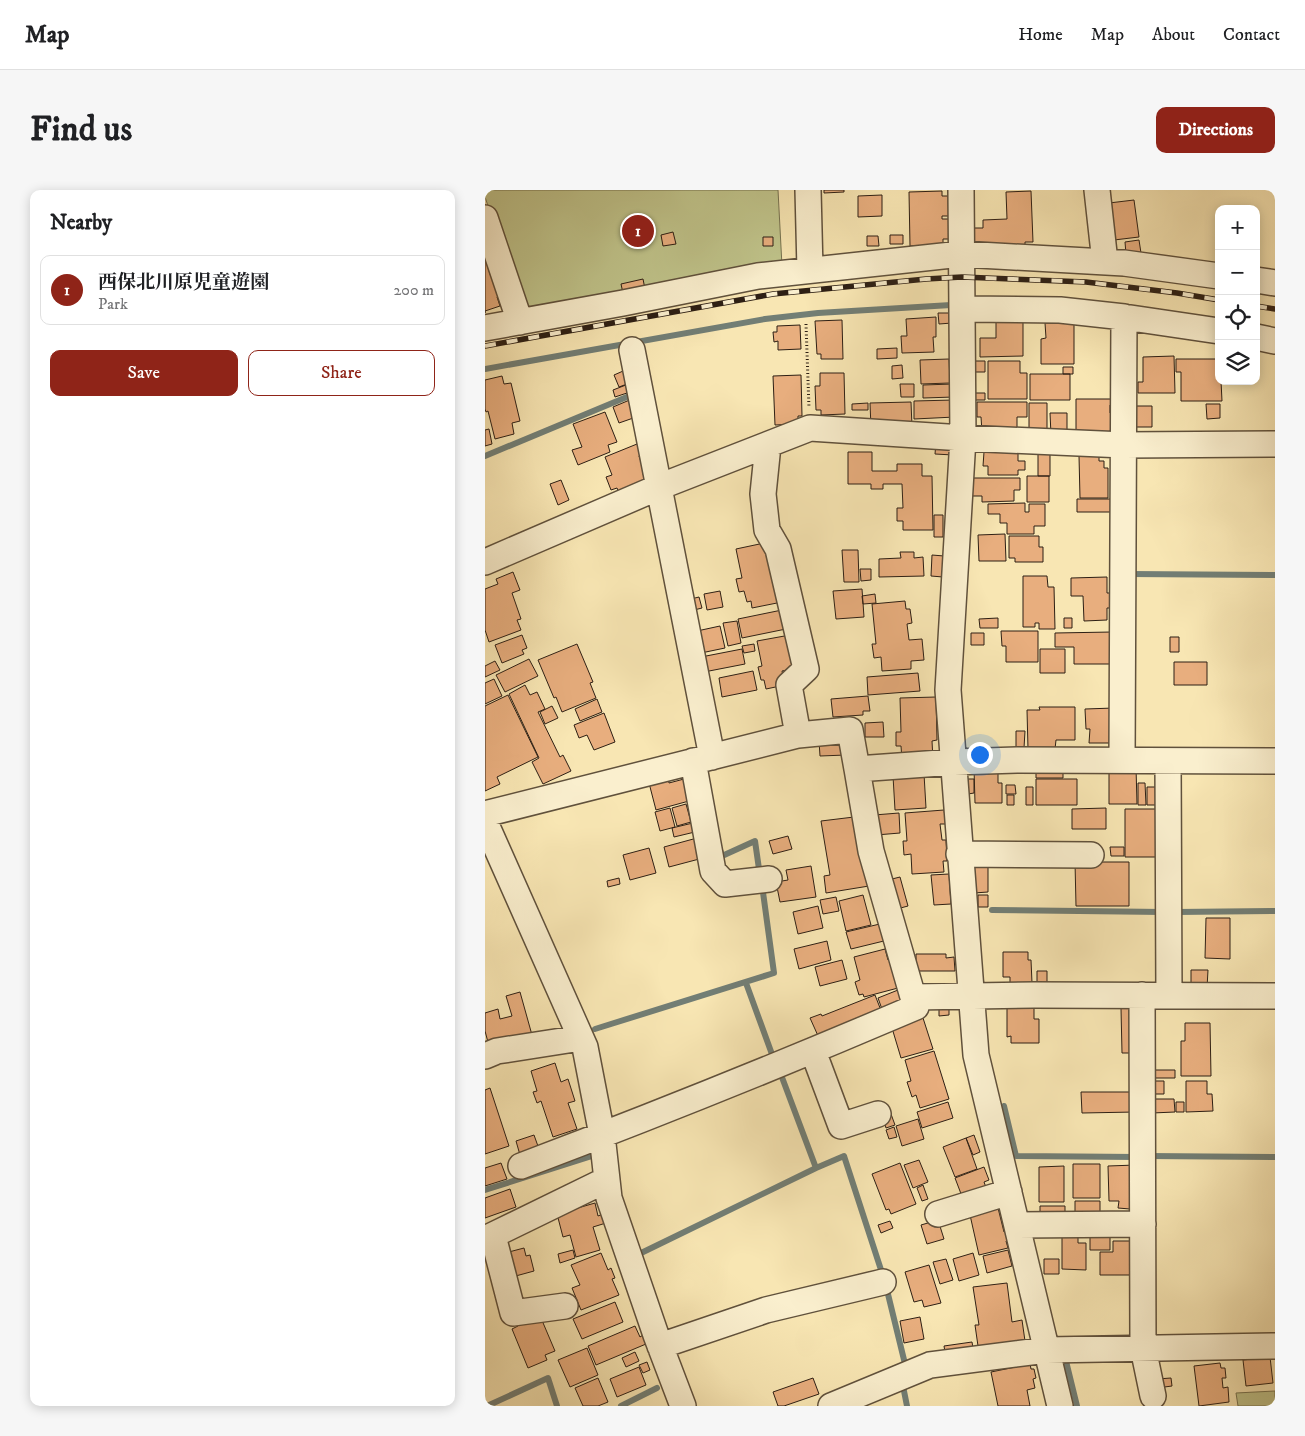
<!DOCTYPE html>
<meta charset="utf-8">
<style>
body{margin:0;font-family:"IM FELL DW Pica","Noto Serif JP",serif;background:#f6f6f6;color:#202124}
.controls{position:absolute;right:15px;top:15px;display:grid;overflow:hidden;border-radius:10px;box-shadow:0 2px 12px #0003}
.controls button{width:45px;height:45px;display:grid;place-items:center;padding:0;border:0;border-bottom:1px solid #e0e0e0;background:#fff;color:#202124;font:25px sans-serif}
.you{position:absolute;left:494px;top:564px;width:18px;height:18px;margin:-12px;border:4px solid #fff;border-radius:50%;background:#1a73e8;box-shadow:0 0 0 8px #1a73e833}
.badge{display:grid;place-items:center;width:32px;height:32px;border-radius:50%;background:#8f2418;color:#fff;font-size:16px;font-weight:700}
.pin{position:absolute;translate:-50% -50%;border:2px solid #fff;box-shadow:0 1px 5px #0006}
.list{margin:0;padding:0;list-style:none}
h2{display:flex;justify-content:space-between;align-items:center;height:65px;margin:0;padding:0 20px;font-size:21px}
h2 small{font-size:16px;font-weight:400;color:#757577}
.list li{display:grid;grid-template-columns:32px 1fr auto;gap:15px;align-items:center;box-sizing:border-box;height:70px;margin:0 10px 10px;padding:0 10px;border:1px solid #e0e0e0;border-radius:10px}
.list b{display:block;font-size:19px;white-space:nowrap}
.list p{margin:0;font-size:16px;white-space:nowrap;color:#757577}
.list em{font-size:16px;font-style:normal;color:#757577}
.actions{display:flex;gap:10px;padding:15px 20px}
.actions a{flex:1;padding:11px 0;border:1px solid #8f2418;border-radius:10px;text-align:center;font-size:18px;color:#8f2418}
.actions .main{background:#8f2418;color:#fff}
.icon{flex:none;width:28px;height:28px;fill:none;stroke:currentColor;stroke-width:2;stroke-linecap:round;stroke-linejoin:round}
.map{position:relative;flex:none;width:790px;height:1216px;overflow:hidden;border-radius:10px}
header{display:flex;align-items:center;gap:30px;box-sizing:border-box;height:70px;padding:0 25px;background:#fff;border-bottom:1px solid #e0e0e0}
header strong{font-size:24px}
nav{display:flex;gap:28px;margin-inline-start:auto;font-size:18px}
.intro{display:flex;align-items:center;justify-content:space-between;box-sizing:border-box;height:120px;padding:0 30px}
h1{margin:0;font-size:35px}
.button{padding:12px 22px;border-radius:10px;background:#8f2418;color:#fff;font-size:18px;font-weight:700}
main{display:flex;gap:30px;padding:0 30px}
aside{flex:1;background:#fff;border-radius:10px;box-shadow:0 2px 12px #0003}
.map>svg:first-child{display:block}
</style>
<header>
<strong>Map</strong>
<nav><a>Home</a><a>Map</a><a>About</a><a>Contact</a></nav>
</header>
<div class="intro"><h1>Find us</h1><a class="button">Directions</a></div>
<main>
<aside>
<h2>Nearby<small></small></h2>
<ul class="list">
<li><span class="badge">1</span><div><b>西保北川原児童遊園</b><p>Park</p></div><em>200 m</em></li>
</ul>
<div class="actions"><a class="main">Save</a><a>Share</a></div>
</aside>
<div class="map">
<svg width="790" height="1216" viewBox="0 0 790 1216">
<rect width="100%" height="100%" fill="#f8e6b3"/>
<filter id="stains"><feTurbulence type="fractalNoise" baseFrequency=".004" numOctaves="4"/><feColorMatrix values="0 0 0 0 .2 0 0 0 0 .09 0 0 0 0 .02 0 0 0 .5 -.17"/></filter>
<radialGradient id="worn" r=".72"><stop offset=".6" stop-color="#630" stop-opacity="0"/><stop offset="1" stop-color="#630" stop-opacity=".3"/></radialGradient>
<path fill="#c0c48b" stroke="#767250" d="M0 0H293L297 76 39 121 0 7Z
M790 1201V1216H753L751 1203Z"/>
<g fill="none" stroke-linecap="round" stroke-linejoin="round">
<path stroke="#727e75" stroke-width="6" d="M0 179 280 129 333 123 466 115
M0 266 149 204
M644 384 790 385
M235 660 237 666 270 651 274 679
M507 720 678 722
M691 722 790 721
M261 793 288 867
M110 839 289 783 277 695
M295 882 331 978 359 966 398 1086
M519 916 531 966 652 967
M663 966 790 967
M0 1000 107 966
M152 1067V1065L331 978
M401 1096 421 1178
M580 1167 592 1216
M418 1196 422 1216
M2 1216 63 1188 72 1216
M136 1216 172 1198"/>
</g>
<path fill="#e8ae7e" stroke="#2d1f14" d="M339 0H359V2L339 3Z
M457 1V6H465L466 26H457V29H465L466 49H458V55L425 56 424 2Z
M546 1 548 52H540V57L489 56 488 38H498V30L522 29 521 2Z
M397 5V26L373 27V6Z
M649 10 654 47 629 50 624 13Z
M188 42 191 54 178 56 176 45Z
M405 45H418V54H405Z
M382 46H393L394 56H382Z
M278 47H288V56H278Z
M654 50 656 63 641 64 640 52Z
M0 68 6 87 11 86 17 105 12 107 15 116 0 121V123Z
M158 89 160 99 138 103 136 94Z
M453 123H466L467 133 454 134Z
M511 124H538V166L495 167V148H511Z
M451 127V147H448L449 162 417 163 416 146H422L421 129Z
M357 130 358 169H336V164H332L330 131Z
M560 133H589V174H556V149L561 148Z
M315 135 316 159 293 160V151L289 152 288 142H292V136Z
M412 158V168L392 169V159Z
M689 166 690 203H653V192H658V167Z
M464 169 465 193 436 194 435 170Z
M691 169H734V191H736L737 211H696V182H691Z
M488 171H500V182H488Z
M503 171H535V183H542V209H503Z
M417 175 418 188 407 189V176Z
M578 177H588V184H578Z
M145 178 150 191 134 197 129 185Z
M335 183H359L360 224 336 225V220H331L330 196H335Z
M545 184H585V210H545Z
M316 185 317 226H313V234L290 235 288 186Z
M17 186 19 194 26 193 35 231 27 233 29 244 10 249 3 221 1 222 0 219V190Z
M146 193 148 201 130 207 128 200Z
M415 194H429V207H416Z
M468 194 469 207 438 208V195Z
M489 203H500V210H489Z
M147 209 154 226 134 233 128 217Z
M591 209H628V215H625V223H630V245H591Z
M469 210 470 227 429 229V211Z
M426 212 427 237 386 238 385 213Z
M492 212H542V227H532V242H497L496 227H492Z
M383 213V220H367V214Z
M544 213H562V244H544Z
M721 214H735V228L722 229Z
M649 216H667V237H649Z
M120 222 132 252 123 255 125 262 93 275 87 260 97 257 88 234Z
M565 223H582V245H566Z
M4 239 7 254 0 256V240Z
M451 252H469L468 265 450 264Z
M152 254 156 265 154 266 160 283 158 284 162 294 135 305 132 298 126 300 121 287 127 285 120 267Z
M565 260V286H553V261Z
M363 262H387V281H412V274H437V286H447L448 340H418V331H412V318H418L417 294H398V299H386V294H363Z
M499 262H533V271H540V280H533V285H503V276H498Z
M594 266H614V271H619V278H623V308H595Z
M542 286H564V312H542Z
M487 288H535V300H529V311L497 312V306H487Z
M76 290 84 310 73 315 65 294Z
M592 309H628L629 322H592Z
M540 313V322H544V314H560V336H549V344H522V333H515V324H503V314Z
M449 325H458V347H449Z
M520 344 521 371H494L493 345Z
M524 346H554V357H558V372H530V368H524Z
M284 352 297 412 267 418 266 411 262 412 259 401 254 402 251 389 257 388 251 359Z
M357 360H373L374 392H359Z
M415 362H429V368L438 367 439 386 394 387V369L416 368Z
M447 365 459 366 458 387 446 386Z
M375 379H386V390L376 391Z
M28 382 35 400 27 403 36 429 32 430 36 440 4 452 0 440V399L13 394 11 389Z
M538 386H562L563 397H569L570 439H554V433H550V437H538Z
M622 387V403H626V418H622V430L599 431 598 406H586V388Z
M377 399 379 427 351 429 348 401Z
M235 401 238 417 222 420 219 404Z
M390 404 391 413 378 414 377 406Z
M214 407 217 418 209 420 206 409Z
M420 411 421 419H425L427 433 422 434 424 450 437 449 439 470 426 471V479L397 481 396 467 389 468 387 454H391L387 414Z
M297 420 301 439 257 448 253 429Z
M513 428V438H495L494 429Z
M579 428H587V438H579Z
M252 431 256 453 243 456 238 433Z
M235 436 240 458 216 463 212 441Z
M516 441H553V472H521V456H517Z
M627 442 628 474H589V457H570V443Z
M486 443H499V455H486Z
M37 445 42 458 37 460 39 464 17 473 10 455Z
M305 445 312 478 297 481 300 495 281 499 279 490H276L273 477 277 476 272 451Z
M685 447H694V462H685Z
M92 454 108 492 105 493 111 508 77 522 71 507 69 508 53 470Z
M269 454 270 461 259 463 257 456Z
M257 459 260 474 219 482 216 467Z
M555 459H580V483H555Z
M44 469 53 486 20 502 11 485Z
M10 471 15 480 0 487V476Z
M689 472H722V495H689Z
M268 481 272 500 237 507 234 488Z
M433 483 435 501 383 505 382 487Z
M9 489 17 506 0 514V493Z
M40 495 45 505 52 502 60 519 53 522 75 567 78 565 86 581 58 594 47 572 54 568 24 504Z
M23 505 53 567 12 587 15 594 0 601V516Z
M383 506 385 521H378V525L348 527 346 509Z
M451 507 452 550 447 551 448 570H417L416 556H411V542H416L415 508Z
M112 509 117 522 95 531 90 519Z
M67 516 73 528 60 534 55 522Z
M554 517H590V550H571L570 559H543L542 520H555Z
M629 518V553H604L605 539H601L600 519Z
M119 523 130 552 109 560 102 545 94 548 89 535Z
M398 532 399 547H380V533Z
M531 541H540L539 558H531Z
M360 550 361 565 335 566 334 551Z
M551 577H578V588H551Z
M624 577H651L652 614H624Z
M489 578H513V593H517V613H490Z
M439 584 441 618 410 620 408 586Z
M183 588 184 593 199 589 204 611 171 620 164 593Z
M483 589H489V603L483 604Z
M551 589H592V615H551Z
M653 593H660L661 615H653Z
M521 595H530L531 604H521Z
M541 597H548V615H541Z
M662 597H678V615H662Z
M522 605H529V615H522Z
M201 614 206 632 192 636 187 618Z
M185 618 190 637 175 641 170 622Z
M621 618V639H587V619Z
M640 619H671V643H678V661H671V667H640Z
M459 620 461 634H455L457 650H461L462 671H458L459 682 427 684 426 664 419 665 418 651H422L420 623Z
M414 623 415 643 391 645 389 625Z
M369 627 384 696 341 703 339 686 345 685 336 631Z
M212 632 214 641 189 647 187 638Z
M303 646 307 659 288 664 284 651Z
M212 648 218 668 184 677 179 657Z
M625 657H639V666H626Z
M164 658 171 683 145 690 138 665Z
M590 672H644V716H591Z
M489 673H503V702L489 703Z
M326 676 331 707 295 712 291 692 303 690 301 680Z
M464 684 466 714 449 715 446 685Z
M415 687 423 716 408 720 399 691Z
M134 688 135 694 123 697 122 691Z
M378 705 386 735 361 741 354 711Z
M493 705H503V717H493Z
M351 707 354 721 338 724 335 710Z
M333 716 338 738 313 744 308 722Z
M721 728H745V769L720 768Z
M399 733 403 750 366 759 361 742Z
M342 751 346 770 314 779 309 759Z
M400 759 403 770H405L413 798 379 807 378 804 374 805 370 792 375 790 369 767Z
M518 762H543V770H546L547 793H525V787H518Z
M431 764H461V768L469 767 470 781H431Z
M357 770 362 789 335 796 330 777Z
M706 780H723L722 798H706Z
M552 781H562V797H552Z
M413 800 418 814 398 822 393 808Z
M35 802 47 845 4 856 0 841V823L13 819 15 829 27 826 21 806Z
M390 805 397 823 334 848 325 828 336 824 337 826Z
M464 814V825L454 826V815Z
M549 814V829H554V853H526V846L522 847V815Z
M636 818H651L652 863H637Z
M438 828 448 859 416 868 407 838Z
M700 833H725L726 886H696V851H700Z
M449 861 464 909 435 918 431 905 427 907 422 892 426 891 420 870Z
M70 873 76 892 83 889 90 911 83 913 92 939 68 947 56 911 52 913 48 902 52 901 46 881Z
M667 880H690V888H667Z
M669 891H679V904H669Z
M701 891H722V904H727L728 921 701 922Z
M5 898 24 956 0 964V900Z
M596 902H649L650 922 597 923Z
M666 909H689L690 922 667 923Z
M463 912 468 928 437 938 432 922Z
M691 912H699V922H691Z
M406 924 410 935 401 938 398 927Z
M433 929 439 949 417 956 411 936Z
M409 937 412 947 404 949 401 940Z
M49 945 54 959 35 965 31 951Z
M489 945 495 962 488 965 481 948Z
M481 948 492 979 470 987 458 957Z
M434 970 443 992 428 998 419 975Z
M16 973 22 989 0 996V978Z
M415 973 431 1014 406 1024 404 1019 401 1020 387 984Z
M588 974H615V1008H588Z
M651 975V1011H645V1019L633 1018 634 1011H624L623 976Z
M579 976V1012H554V977Z
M499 977 504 990 499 992 502 1000 478 1009 470 988Z
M438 995 443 1009 437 1011 432 998Z
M25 999 31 1017 0 1028V1008Z
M590 1011H615V1025H590Z
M110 1013 113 1026 118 1024 121 1033 108 1037 115 1060 91 1067 85 1045 78 1047 72 1024Z
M555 1016H580V1026H555Z
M513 1018 519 1042 522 1041 524 1050 521 1051 523 1058 494 1065 485 1025Z
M453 1030 459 1049 442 1054 436 1035Z
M405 1031 408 1038 396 1043 393 1035Z
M577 1046H593V1053H601V1080L577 1079Z
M605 1047H625V1060H605Z
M628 1051H649V1075H645V1085H615V1062H628Z
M39 1058 41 1066 45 1065 49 1081 27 1087 20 1063Z
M88 1060 90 1068 75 1073 73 1064Z
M523 1060 527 1076 502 1083 498 1066Z
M116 1063 123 1080 126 1078 130 1088 127 1089 134 1105 96 1120 87 1098 95 1095 86 1075Z
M488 1063 494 1085 474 1091 468 1069Z
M461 1069 468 1090 455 1094 448 1072Z
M559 1069H574V1084H559Z
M444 1075 456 1113 439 1117 437 1110 429 1112 420 1082Z
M522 1093 527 1132 537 1130 540 1151 494 1163 490 1135H494L488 1097Z
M130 1112 138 1132 97 1149 88 1129Z
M53 1121 70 1161 60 1165 62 1170 43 1178 27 1139 33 1136 31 1130Z
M435 1127 439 1149 419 1153 415 1131Z
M150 1136 155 1147 158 1145 161 1154 111 1175 103 1156Z
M487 1152 489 1164 461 1168 459 1156Z
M102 1158 113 1185 85 1197 73 1170Z
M150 1162 154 1171 141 1177 137 1168Z
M785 1167 788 1193 761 1196 758 1170Z
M162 1172 165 1180 158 1183 154 1175Z
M735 1173 736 1178H740L741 1188H737L738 1198 743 1197 744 1212 714 1216 709 1176Z
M545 1174 546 1179H549L551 1188 548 1189 550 1198 542 1200 545 1216H513L506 1182Z
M154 1177 161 1195 132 1207 125 1189Z
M113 1188 123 1212 113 1216H98L90 1198Z
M328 1188 334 1204 299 1216H293L288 1202Z
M686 1188 687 1196 672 1198V1189Z"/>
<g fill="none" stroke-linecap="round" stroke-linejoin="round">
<defs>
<path id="minor" d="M323 0 325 80
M476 0 478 248 463 500 491 865 575 1216
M612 0 620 72
M0 28 35 132
M771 90 790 93
M477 119 575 120 639 127
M0 138 138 113 273 86 476 64 639 73 734 86
M771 147 790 151
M147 160 227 567
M283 255 278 304 282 340 293 359 321 479 304 495 313 545
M0 372 174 297 325 238 478 248 639 255 790 254
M637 570 639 127 734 141
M208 571 228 681 240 694 284 689
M683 571 684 805
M372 579 386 661 428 807
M0 624 313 545 365 540 372 579 469 572 532 570 790 571
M0 632 100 857 117 945 124 1008 171 1145 198 1216
M474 664 606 665
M657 805 658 1158 668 1206
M328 861 356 936 393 924
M0 866 12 861 96 848
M36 976C168 926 300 873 431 817L428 807 549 805 790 806
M453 1024 524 1002
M532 1035 658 1034
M8 1046 28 1123 80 1116
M0 1049 121 990
M175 1156 281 1120 398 1092
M346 1216 445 1175 562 1160 790 1156"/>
</defs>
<use href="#minor" stroke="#60513c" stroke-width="28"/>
<path stroke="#2d1f14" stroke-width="3" stroke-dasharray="1 2.5" stroke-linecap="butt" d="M321 134 324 218"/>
<use href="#minor" stroke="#faefce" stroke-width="25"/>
<defs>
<path id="rail" d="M771 116 790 119
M0 156 288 104 441 89 477 87 601 92 692 103 734 110"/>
</defs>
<use href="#rail" stroke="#2d1f14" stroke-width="5.5"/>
<use href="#rail" stroke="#faefce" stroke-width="4" stroke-dasharray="11" stroke-linecap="butt"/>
</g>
<rect width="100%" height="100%" filter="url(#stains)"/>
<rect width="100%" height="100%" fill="url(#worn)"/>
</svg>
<div class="controls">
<button>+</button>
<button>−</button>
<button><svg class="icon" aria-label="locate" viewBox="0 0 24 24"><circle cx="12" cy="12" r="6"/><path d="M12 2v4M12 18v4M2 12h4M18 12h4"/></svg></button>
<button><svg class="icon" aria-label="layers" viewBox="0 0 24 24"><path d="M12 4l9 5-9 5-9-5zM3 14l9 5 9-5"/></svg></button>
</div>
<div class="you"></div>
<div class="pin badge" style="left:153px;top:41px">1</div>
</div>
</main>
